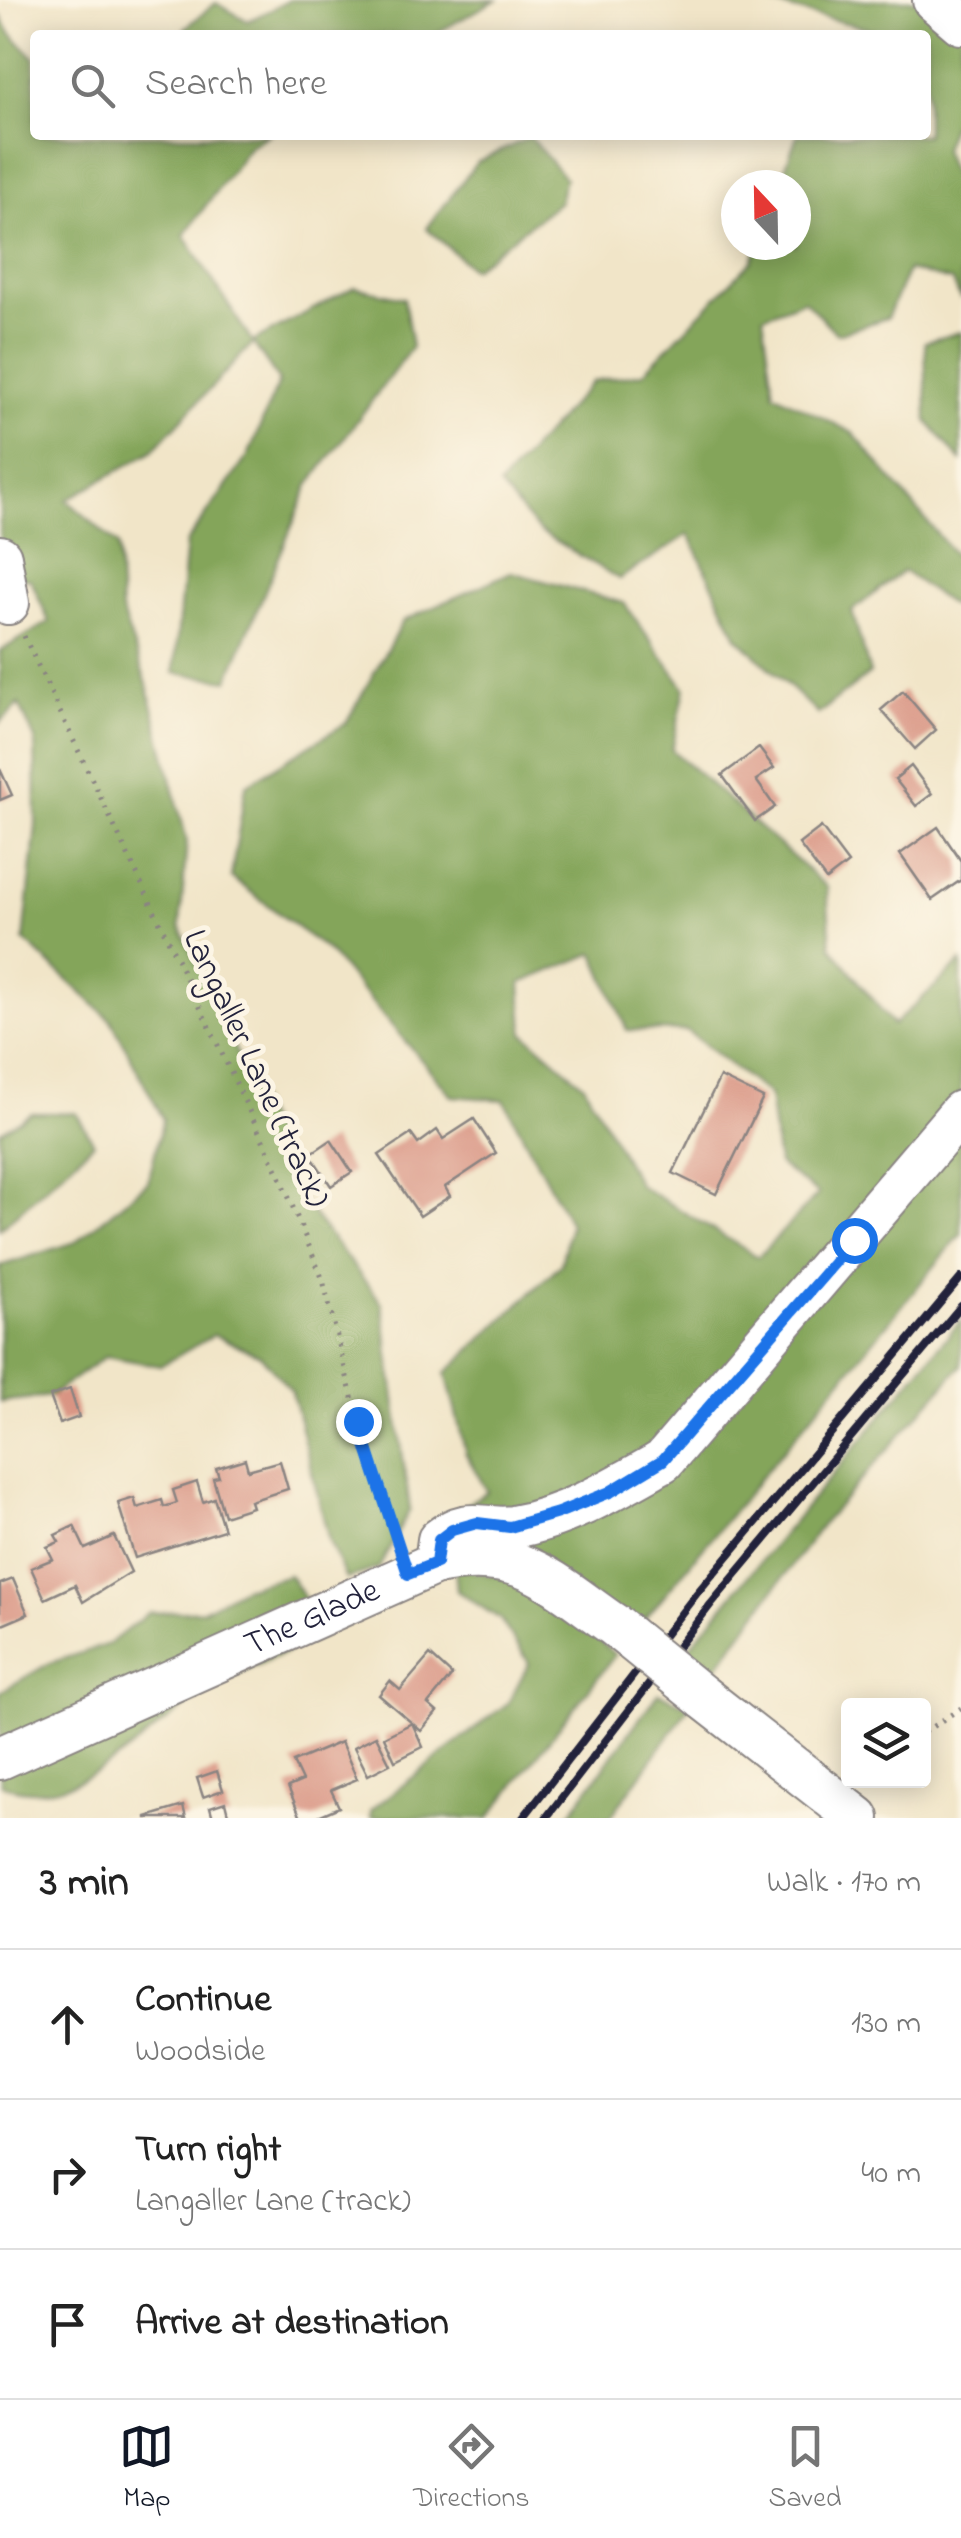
<!DOCTYPE html>
<meta charset="utf-8">
<style>
body{margin:0;font-family:"Indie Flower",sans-serif;background:#f2f2f2;color:#222}
.controls{position:absolute;right:30px;bottom:30px;display:grid;overflow:hidden;border-radius:10px;box-shadow:0 5px 25px #0003}
.controls button{width:90px;height:90px;display:grid;place-items:center;padding:0;border:0;border-bottom:2px solid #e0e0e0;background:#fff;color:#222;font:50px sans-serif}
.compass{position:absolute;left:721px;top:170px;width:90px;height:90px;border-radius:50%;background:#fff;box-shadow:0 5px 25px #0003;rotate:338deg}
.stop{position:absolute;width:30px;height:30px;margin:-22px;border:8px solid #1a73e8;border-radius:50%;background:#fff}
.stop.end{background:#1a73e8;border-color:#fff;box-shadow:0 2px 10px #0008}
.list{margin:0;padding:0;list-style:none}
h2{display:flex;justify-content:space-between;align-items:center;height:130px;margin:0;padding:0 40px;font-size:42px}
h2 small{font-size:32px;font-weight:400;color:#767676}
.list li{display:grid;grid-template-columns:65px 1fr auto;gap:30px;align-items:center;box-sizing:border-box;height:150px;padding:0 40px;border-top:2px solid #e0e0e0}
.list b{display:block;font-size:38px;white-space:nowrap}
.list p{margin:0;font-size:32px;white-space:nowrap;color:#767676}
.list em{font-size:32px;font-style:normal;color:#767676}
.icon{flex:none;width:55px;height:55px;fill:none;stroke:currentColor;stroke-width:2;stroke-linecap:round;stroke-linejoin:round}
.map{position:relative;flex:none;width:961px;height:1818px;overflow:hidden}
.search{position:absolute;background:#fff;box-shadow:0 5px 25px #0003;left:30px;right:30px;top:30px;height:110px;display:flex;align-items:center;gap:25px;box-sizing:border-box;padding:0 35px;border-radius:10px;color:#767676;font-size:38px}
.sheet{height:580px;background:#fff}
nav{display:flex;justify-content:space-around;align-items:center;box-sizing:border-box;height:140px;border-top:2px solid #e0e0e0;background:#fff;font-size:28px;color:#767676}
nav a{display:grid;justify-items:center;gap:5px}
nav .on{color:#111827}
.map>svg:first-child{display:block}
</style>
<div class="map">
<svg width="961" height="1818" viewBox="0 0 961 1818">
<rect width="100%" height="100%" fill="#fcf5e5"/>
<filter id="ink" filterUnits="userSpaceOnUse"><feTurbulence type="fractalNoise" baseFrequency=".01" numOctaves="2"/><feDisplacementMap in="SourceGraphic" scale="20" xChannelSelector="R" yChannelSelector="G"/><feConvolveMatrix kernelMatrix="1 2 1 2 8 2 1 2 1" color-interpolation-filters="sRGB"/></filter>
<filter id="wash" filterUnits="userSpaceOnUse"><feTurbulence type="fractalNoise" baseFrequency=".0048" numOctaves="4" result="noise"/><feDisplacementMap in="SourceGraphic" scale="40" xChannelSelector="R" yChannelSelector="G"/><feGaussianBlur stdDeviation="2.25" result="paint"/><feColorMatrix in="noise" values="0 0 0 0 0 0 0 0 0 0 0 0 0 0 0 0 0 1.4 0 .05"/><feComposite in="paint" operator="in"/></filter>
<g filter="url(#wash)">
<rect width="100%" height="100%" fill="#f1e5c8"/>
<path fill="#84a55a" stroke="#53644a" stroke-width="2.5" fill-rule="evenodd" d="M290 0H496L433 35H184L185 28 216 3 248 21Z
M754 0H961V117L952 125 943 149 956 183 961 185V300L952 281 908 270 887 318 837 334 804 300 763 316 774 393 853 433 959 560 961 600 954 607 903 571 852 611 870 673 818 714 737 637 689 534 619 579 539 531 499 486 593 381 643 373 752 260 758 245H796V185H779L797 135H926V35H894Z
M0 15 10 33 35 58V135H268L250 146 184 235 252 342 354 287 404 298 412 347 309 485 228 680 174 673 186 543 248 456 279 381 253 343 152 451 67 500 118 545 121 610 147 684 187 841 180 926 304 1203 382 1303 410 1509 379 1568 346 1579 329 1541 292 1392 260 1355 214 1335 160 1366 106 1356 50 1396 0 1402V1266L76 1242 148 1182 163 1119 111 1020 24 940 36 825 35 740 19 704 0 723V651L49 622 31 580 0 571Z
M530 137 565 178 559 202 472 269 427 228 477 162Z
M961 332V461L927 421 925 342Z
M511 572 624 603 685 688 672 750 827 887 831 946 893 1025 961 962V1234L639 1626 448 1517 487 1491 466 1454 446 1373 561 1264 570 1224 504 1100 452 1096 328 951 231 877 246 785 346 723 403 621ZM594 953 627 1030 687 1031 769 1095 778 1164 818 1194 758 1257 639 1185 584 1085 524 1033 521 983Z
M31 1113H76L94 1143 0 1229V1132Z
M961 1320V1366L824 1522 703 1686 675 1664Z
M455 1568 541 1584 615 1655 489 1818H371V1810L508 1703 529 1663 500 1619 457 1591Z
M289 1575 328 1633C289 1652 246 1667 209 1690 152 1724 75 1818 1 1784L0 1692 50 1663 109 1644 148 1613 203 1610 243 1588Z
M658 1693 690 1706 610 1818H567Z"/>
<g id="blocks">
<path fill="#d99483" d="M903 691 936 730 915 749 881 710Z
M759 748 774 768 756 780 775 807 755 821 722 775Z
M911 766 932 794 916 806 895 779Z
M0 769 12 795 0 800Z
M821 827 848 863 826 880 799 844Z
M938 827 961 861V880L932 900 900 854Z
M720 1077 763 1098 716 1194 673 1173Z
M474 1119 496 1153 445 1187 450 1196 420 1216 379 1155 411 1134 418 1144 437 1130 443 1139Z
M331 1140 352 1172 331 1186 310 1154Z
M70 1389 79 1417 60 1424 50 1396Z
M245 1459 248 1470 280 1461 288 1489 250 1501 252 1507 224 1516 213 1478 219 1477 216 1468Z
M197 1482 203 1502 214 1498 224 1530 135 1558 118 1503 134 1498 137 1508 162 1500 164 1507 177 1503 173 1490Z
M74 1526 85 1549 114 1536 131 1572 83 1602 75 1585 45 1599 31 1568 53 1559 47 1547 59 1542 55 1535Z
M13 1579 28 1614 0 1626V1584Z
M430 1655 452 1675 428 1704 437 1712 421 1731 412 1723 423 1747 395 1761 384 1737 412 1723 379 1695 390 1681 400 1690Z
M376 1736 390 1764 368 1775 354 1747Z
M341 1742 357 1779 331 1790 339 1807 314 1818H301L288 1787 302 1781 293 1762Z
M217 1771 223 1790 203 1797 197 1778Z
M225 1802 229 1818H213L210 1807Z
M183 1806 186 1818H147V1817Z"/>
</g>
</g>
<g filter="url(#ink)">
<use href="#blocks" fill-opacity="0" stroke="#8a8482" stroke-width="2.5"/>
<g fill="none" stroke-linecap="round" stroke-linejoin="round">
<defs>
<g id="minor">
<path d="M934 0 961 23"/>
<path d="M0 557 8 603"/>
<path d="M436 1563 439 1540C469 1516 481 1531 513 1527 566 1518 617 1487 663 1461L961 1112"/>
<path d="M704 1698 858 1818"/>
<path id="s1" d="M0 1758 436 1563C521 1546 549 1580 614 1625"/>
</g>
</defs>
<use href="#minor" stroke="#8a8482" stroke-width="46"/>
<path stroke="#8a8482" stroke-width="5" stroke-dasharray="2.5 8" stroke-linecap="butt" d="M24 636 280 1176 323 1280 358 1421 397 1543
M924 1732 961 1708"/>
<use href="#minor" stroke="#fff" stroke-width="42"/>
<path stroke="#22223b" stroke-width="8" d="M523 1818 697 1593 961 1278
M546 1818 711 1604 961 1306"/>
<defs>
<path id="minor-bridge" d="M614 1625 704 1698"/>
</defs>
<use href="#minor-bridge" stroke="#8a8482" stroke-width="46" stroke-linecap="butt"/>
<use href="#minor-bridge" stroke="#fff" stroke-width="42"/>
</g>
</g>
<g fill="none" stroke-linecap="round" stroke-linejoin="round" filter="url(#ink)">
<path stroke="#1a73e8" stroke-width="12" d="M358 1421 408 1574 436 1563 439 1540 452 1530 477 1523 510 1527 558 1513 610 1492 663 1460 854 1240"/>
</g>
<g text-anchor="middle" dominant-baseline="central" stroke-width="10" stroke-linejoin="round" paint-order="stroke">
<g font-size="35" fill="#22223b" stroke="#fcf5e5">
<text transform="translate(255 1069) rotate(65)">Langaller Lane (track)</text>
<text stroke="none"><textPath href="#s1" startOffset="342">The Glade</textPath></text>
</g>
</g>
</svg>
<div class="controls">
<button><svg class="icon" aria-label="layers" viewBox="0 0 24 24"><path d="M12 4l9 5-9 5-9-5zM3 14l9 5 9-5"/></svg></button>
</div>
<svg class="compass" viewBox="-18 -18 36 36"><path d="M0-13l5 13h-10z" fill="#e53935"/><path d="M0 13l5-13h-10z" fill="#767676"/></svg>
<div class="stop" style="left:854px;top:1240px"></div>
<div class="stop end" style="left:358px;top:1421px"></div>
<div class="search"><svg class="icon" aria-label="search" viewBox="0 0 24 24"><circle cx="10" cy="10" r="6"/><path d="M15 15l6 6"/></svg>Search here</div>
</div>
<section class="sheet">
<h2>3 min<small>Walk · 170 m</small></h2>
<ul class="list">
<li><svg class="icon" aria-label="ahead" viewBox="0 0 24 24"><path d="M12 20V5M6 11l6-6 6 6"/></svg><div><b>Continue</b><p>Woodside</p></div><em>130 m</em></li>
<li><svg class="icon" aria-label="right" viewBox="0 0 24 24"><path d="M7 20v-9h11M14 6l5 5-5 5"/></svg><div><b>Turn right</b><p>Langaller Lane (track)</p></div><em>40 m</em></li>
<li><svg class="icon" aria-label="arrive" viewBox="0 0 24 24"><path d="M6 21V4h12l-3 4 3 4H6"/></svg><div><b>Arrive at destination</b></div></li>
</ul>
</section>
<nav>
<a class="on"><svg class="icon" aria-label="map" viewBox="0 0 24 24"><path d="M3 6l6-2 6 2 6-2v14l-6 2-6-2-6 2zM9 4v14M15 6v14"/></svg>Map</a>
<a><svg class="icon" aria-label="directions" viewBox="0 0 24 24"><path d="M12 3l9 9-9 9-9-9zM9 14v-3h6M13 9l2 2-2 2"/></svg>Directions</a>
<a><svg class="icon" aria-label="saved" viewBox="0 0 24 24"><path d="M7 4h10v16l-5-4-5 4z"/></svg>Saved</a>
</nav>
